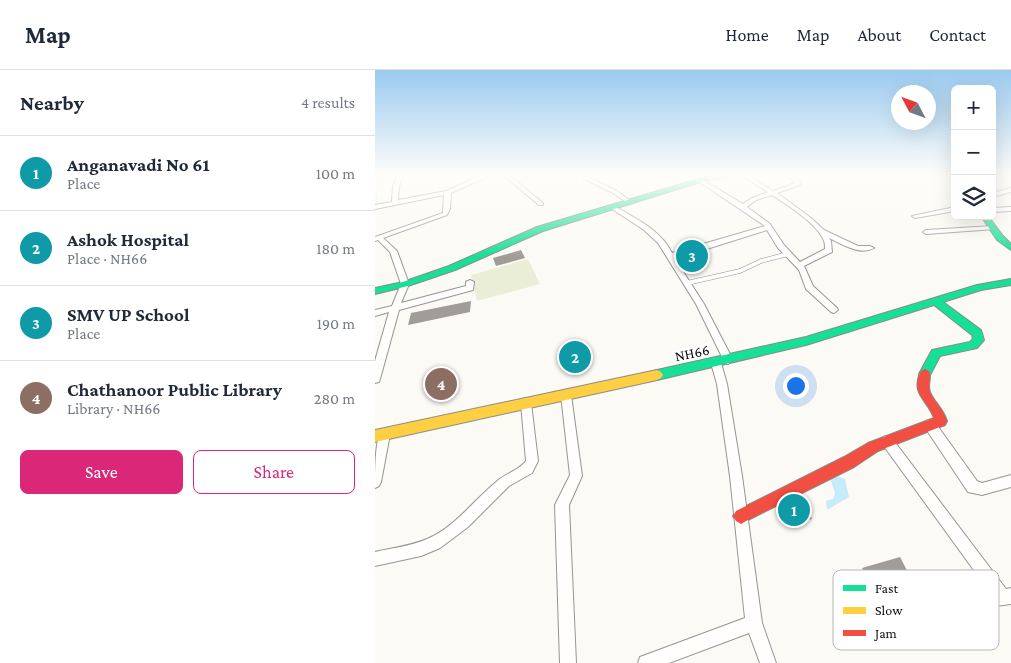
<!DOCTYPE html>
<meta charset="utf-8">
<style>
body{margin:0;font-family:"Crimson Pro",serif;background:#f6f6f7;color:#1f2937}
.controls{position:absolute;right:15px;top:15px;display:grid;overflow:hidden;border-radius:8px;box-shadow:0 5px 20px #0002}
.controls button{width:45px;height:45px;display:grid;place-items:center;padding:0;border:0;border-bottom:1px solid #e0e1e3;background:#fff;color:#1f2937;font:25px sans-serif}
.compass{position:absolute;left:516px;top:15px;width:45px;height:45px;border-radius:50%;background:#fff;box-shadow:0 5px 20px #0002;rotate:311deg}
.you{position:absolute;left:420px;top:315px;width:18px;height:18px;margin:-12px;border:4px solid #fff;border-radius:50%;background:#1a73e8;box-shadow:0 0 0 8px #1a73e833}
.badge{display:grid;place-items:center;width:32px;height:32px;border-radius:50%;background:#db2777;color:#fff;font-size:16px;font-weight:700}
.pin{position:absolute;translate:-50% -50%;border:2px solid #fff;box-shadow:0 1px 5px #0006}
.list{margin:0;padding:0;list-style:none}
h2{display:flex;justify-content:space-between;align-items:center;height:65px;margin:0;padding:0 20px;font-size:21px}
h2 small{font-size:16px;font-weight:400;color:#747a83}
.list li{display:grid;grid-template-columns:32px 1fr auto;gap:15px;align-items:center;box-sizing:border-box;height:75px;padding:0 20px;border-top:1px solid #e0e1e3}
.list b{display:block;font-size:19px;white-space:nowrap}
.list p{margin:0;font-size:16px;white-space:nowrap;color:#747a83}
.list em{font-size:16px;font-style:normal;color:#747a83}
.actions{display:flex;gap:10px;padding:15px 20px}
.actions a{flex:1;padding:11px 0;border:1px solid #db2777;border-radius:8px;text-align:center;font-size:18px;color:#db2777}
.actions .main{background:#db2777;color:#fff}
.icon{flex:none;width:28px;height:28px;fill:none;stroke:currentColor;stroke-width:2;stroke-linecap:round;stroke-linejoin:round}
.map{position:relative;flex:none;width:636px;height:593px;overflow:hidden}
header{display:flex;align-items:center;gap:30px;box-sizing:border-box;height:70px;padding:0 25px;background:#fff;border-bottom:1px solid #e0e1e3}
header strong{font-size:24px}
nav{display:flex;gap:28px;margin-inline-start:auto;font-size:18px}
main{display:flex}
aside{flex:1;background:#fff}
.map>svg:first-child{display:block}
</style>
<header>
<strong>Map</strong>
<nav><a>Home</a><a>Map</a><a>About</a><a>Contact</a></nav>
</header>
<main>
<aside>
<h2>Nearby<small>4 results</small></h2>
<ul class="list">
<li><span class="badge" style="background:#0f9aa8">1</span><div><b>Anganavadi No 61</b><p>Place</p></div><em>100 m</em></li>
<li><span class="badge" style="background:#0f9aa8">2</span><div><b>Ashok Hospital</b><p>Place · NH66</p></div><em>180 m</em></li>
<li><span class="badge" style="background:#0f9aa8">3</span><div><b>SMV UP School</b><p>Place</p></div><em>190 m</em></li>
<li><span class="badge" style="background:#8d6e63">4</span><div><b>Chathanoor Public Library</b><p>Library · NH66</p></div><em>280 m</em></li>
</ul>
<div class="actions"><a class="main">Save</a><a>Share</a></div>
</aside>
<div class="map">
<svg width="636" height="593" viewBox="0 0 636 593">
<rect width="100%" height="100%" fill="#fcfaf4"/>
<path fill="#eaeed6" d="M153 189 165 214 102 231 96 205Z"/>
<path fill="#c6ebfa" d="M454 405H460L470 409 474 427 452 440 451 431 458 429 460 423Z"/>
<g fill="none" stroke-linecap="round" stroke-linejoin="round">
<path stroke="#c6ebfa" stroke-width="1" d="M0 114 4 110 5 104
M94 116 120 107
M0 118 3 135"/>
</g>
<path fill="#a09d99" d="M146 180 150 188 121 196 118 188Z
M320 181 326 188 313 192 307 185Z
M96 231 95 242 33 255 36 243Z
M210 275 214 292 189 298 186 281Z
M75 304V319L57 325 58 309Z
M428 426 437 449 410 455 402 431Z
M525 487 537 510 525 513 535 533 542 532 565 575 554 579 548 568 523 576 487 498Z"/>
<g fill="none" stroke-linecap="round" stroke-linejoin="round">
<defs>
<path id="lane" d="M312 213 365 201 386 191 413 184"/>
<path id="street" d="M23 104H29L24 116 23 130 71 121 109 104H117L76 123 75 139 72 145 8 168 22 181 34 214 26 233 91 216V212L95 210 99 212 98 220 24 240 5 309 4 312 0 313V291L14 242 0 246V240L17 236 26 214 15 182 3 170 0 171V167L68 143 69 125 0 139V135L17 132 18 116Z
M127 104H133L168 133V135H164Z
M213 104H219L215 108 242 121 257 132 252 133 238 123 209 109V107Z
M364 104H371L398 121 420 113 412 104H418L426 111 425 115 402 123 436 148 449 160 483 176H495L499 178C485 186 467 174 454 168L456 171 457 182 429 196 438 216 462 238 463 240 459 243 456 242 431 219 424 200 403 178 392 160 300 189 329 234 358 290 353 294 350 293 321 234 283 173 269 160 234 137 239 136C260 148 286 160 297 183L390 156 323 111 328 110 368 134 377 128 393 122ZM397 125C411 134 443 154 449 171 450 173 450 176 450 179L425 192 409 175 395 154 372 137 381 130Z
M636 118V122L617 127V123Z
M580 137V141L540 148 537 146Z
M636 137V141L617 142V138Z
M618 156 621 158 620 159 551 164 548 162 551 160Z
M341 289 345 290 346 293 352 314 367 406 387 553 401 593H385L374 563 294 593H263L265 587 370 548 355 406 342 314 336 293 337 290Z
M191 321 195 322 196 325 207 406 194 435 201 593H185L180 435 195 405 186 325 187 322Z
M151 328 155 330 156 333 163 391 157 403 134 416 93 457 65 478 46 486 0 496V482C17 478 36 476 52 469 79 458 98 431 120 413 129 404 143 401 151 391L146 333 147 330Z
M555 350 559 351 602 411 607 413 636 405V417L607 425 593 422 551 359 549 355 551 351Z
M9 359 13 360 15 364 6 412 4 416 0 418C0 400 0 378 5 360Z
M512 366 516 367 631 519 636 518V534L551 545 545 543 543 537 545 531 551 529 614 521 508 375 506 371 508 367Z"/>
<path id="fast" d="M327 104H334L338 108 168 161 80 200 33 216 0 224V218L28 212 74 196 162 157 330 107Z
M576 104H580V107Z
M606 146H613L628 166 636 174V180L622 170Z
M636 209V215L606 220 568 232 606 260 609 270 602 278 565 286 554 307H546L544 304 557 280 595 272 598 269 597 265 559 235 431 275 282 310 278 308 276 305 278 302 282 300 431 267 602 215Z"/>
<path id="slow" d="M346 104H364L335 110 332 108Z
M282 300 286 302 288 305 286 308 282 310 0 372V360Z"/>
<path id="jam" d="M550 299 554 301C557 308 552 314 555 322 559 332 568 338 572 351L570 355 503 381 479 397 371 451 366 454 361 451 358 446 361 441 469 387 493 373 559 348C552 329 535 324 546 301Z"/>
</defs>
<use href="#lane" stroke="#969592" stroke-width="5"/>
<use href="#street" stroke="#969592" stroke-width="2"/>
<use href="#fast" stroke="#8c8b89" stroke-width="2"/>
<use href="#slow" stroke="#8c8b89" stroke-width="2"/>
<use href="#jam" stroke="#8c8b89" stroke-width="2"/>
<use href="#lane" stroke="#fffefd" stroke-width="4"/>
<use href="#street" fill="#fffefd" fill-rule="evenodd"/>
<use href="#fast" fill="#16e098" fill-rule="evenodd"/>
<use href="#slow" fill="#ffcf43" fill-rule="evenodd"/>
<use href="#jam" fill="#f24e42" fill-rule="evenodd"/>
</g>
<linearGradient id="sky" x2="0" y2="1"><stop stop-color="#9acaef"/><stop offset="0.56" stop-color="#fefdfa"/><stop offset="1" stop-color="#fefdfa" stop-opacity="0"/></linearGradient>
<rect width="636" height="187" fill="url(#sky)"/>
<g text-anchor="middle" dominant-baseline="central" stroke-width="5" stroke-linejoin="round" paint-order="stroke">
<g font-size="15" fill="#0f0f0f" stroke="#fff">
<text transform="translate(317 283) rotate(-12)">NH66</text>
</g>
</g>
<rect x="458" y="500" width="166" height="80" rx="8" fill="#fff" stroke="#b7b7b7" stroke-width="1"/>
<rect x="468" y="515" width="23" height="6" fill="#16e098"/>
<rect x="468" y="537" width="23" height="7" fill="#ffcf43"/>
<rect x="468" y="560" width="23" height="6" fill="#f24e42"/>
<g font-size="14" fill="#0f0f0f">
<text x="500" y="523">Fast</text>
<text x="500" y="545">Slow</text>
<text x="500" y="568">Jam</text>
</g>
</svg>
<div class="controls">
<button>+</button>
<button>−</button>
<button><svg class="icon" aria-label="layers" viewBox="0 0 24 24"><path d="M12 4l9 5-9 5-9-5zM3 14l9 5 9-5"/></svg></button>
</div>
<svg class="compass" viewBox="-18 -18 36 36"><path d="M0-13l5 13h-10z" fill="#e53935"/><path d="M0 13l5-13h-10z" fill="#747a83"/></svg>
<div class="you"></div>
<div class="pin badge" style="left:419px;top:440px;background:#0f9aa8">1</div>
<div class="pin badge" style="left:200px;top:287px;background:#0f9aa8">2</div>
<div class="pin badge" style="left:317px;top:186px;background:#0f9aa8">3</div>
<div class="pin badge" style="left:66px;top:314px;background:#8d6e63">4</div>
</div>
</main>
